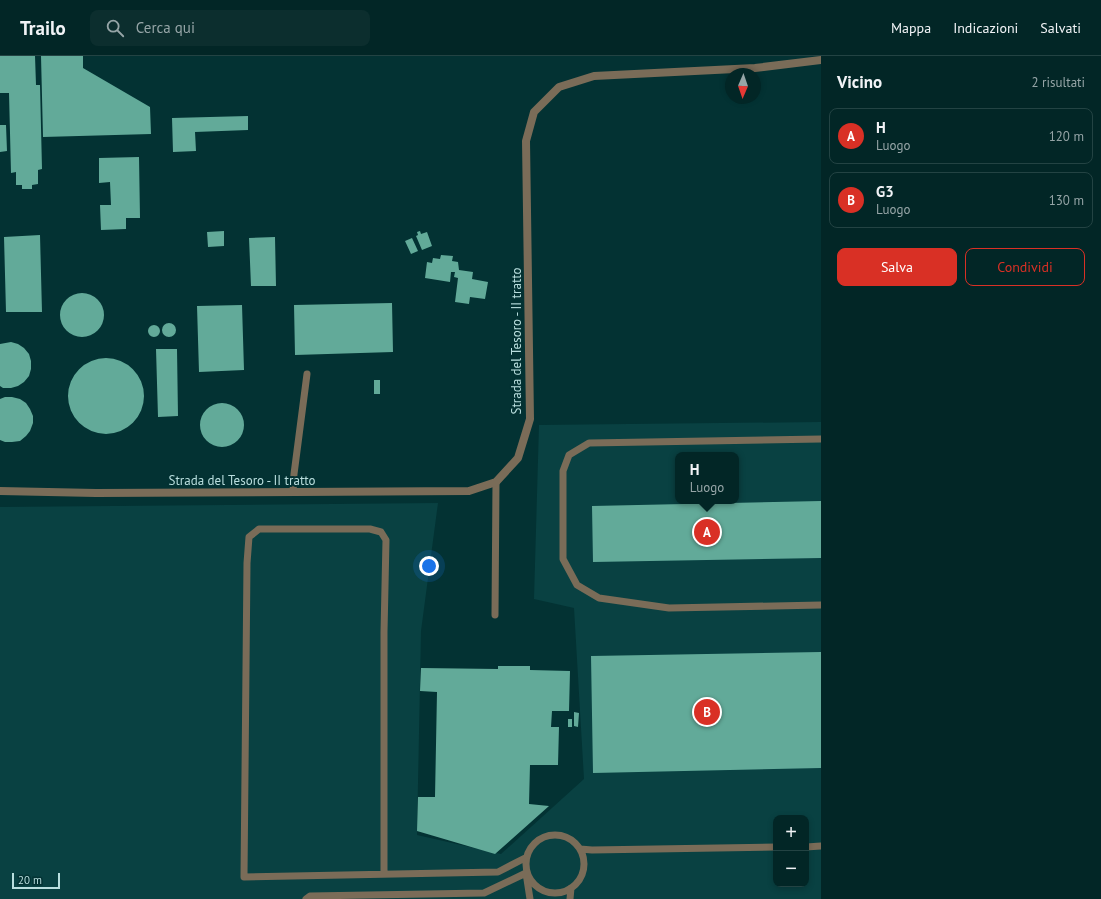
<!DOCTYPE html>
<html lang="it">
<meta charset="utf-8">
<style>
body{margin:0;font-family:"PT Sans",sans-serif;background:#0c2e2e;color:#f1f3f6}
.controls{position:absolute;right:12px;bottom:12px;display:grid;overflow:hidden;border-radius:8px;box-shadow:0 2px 6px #0003}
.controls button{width:36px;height:36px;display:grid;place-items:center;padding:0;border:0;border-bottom:1px solid #234343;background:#022626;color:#f1f3f6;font:20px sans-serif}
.compass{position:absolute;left:725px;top:12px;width:36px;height:36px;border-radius:50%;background:#022626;box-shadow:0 2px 6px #0003;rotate:182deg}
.scale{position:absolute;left:12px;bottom:10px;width:48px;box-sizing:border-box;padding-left:4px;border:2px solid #b9dede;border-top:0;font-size:11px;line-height:14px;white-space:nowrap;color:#b9dede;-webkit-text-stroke:3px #033233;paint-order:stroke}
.you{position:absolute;left:429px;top:510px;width:14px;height:14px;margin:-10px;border:3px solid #fff;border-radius:50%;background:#1a73e8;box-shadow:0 0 0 6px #1a73e833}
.badge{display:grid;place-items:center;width:26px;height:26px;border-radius:50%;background:#d93025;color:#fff;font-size:13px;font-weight:700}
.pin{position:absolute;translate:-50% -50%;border:2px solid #fff;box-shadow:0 1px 4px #0006}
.popup{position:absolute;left:675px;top:396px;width:64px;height:52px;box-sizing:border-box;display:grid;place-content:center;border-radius:8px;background:#022626;filter:drop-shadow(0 1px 3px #0005);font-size:13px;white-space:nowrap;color:#96a5a7}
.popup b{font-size:15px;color:#f1f3f6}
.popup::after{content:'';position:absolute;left:50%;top:100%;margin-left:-8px;border:8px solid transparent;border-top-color:#022626}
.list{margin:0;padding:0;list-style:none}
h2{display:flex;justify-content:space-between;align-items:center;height:52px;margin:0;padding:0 16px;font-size:17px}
h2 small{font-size:13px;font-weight:400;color:#96a5a7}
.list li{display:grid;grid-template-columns:26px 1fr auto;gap:12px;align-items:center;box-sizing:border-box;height:56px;margin:0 8px 8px;padding:0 8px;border:1px solid #234343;border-radius:8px}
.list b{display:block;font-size:15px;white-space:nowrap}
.list p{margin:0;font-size:13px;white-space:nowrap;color:#96a5a7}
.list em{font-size:13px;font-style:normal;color:#96a5a7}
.actions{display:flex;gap:8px;padding:12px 16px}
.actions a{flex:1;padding:9px 0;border:1px solid #d93025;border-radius:8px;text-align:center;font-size:14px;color:#d93025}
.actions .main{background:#d93025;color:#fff}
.icon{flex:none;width:22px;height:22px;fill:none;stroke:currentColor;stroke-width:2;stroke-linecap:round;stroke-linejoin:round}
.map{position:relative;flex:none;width:821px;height:843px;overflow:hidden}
header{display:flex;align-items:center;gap:24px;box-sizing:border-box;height:56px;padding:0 20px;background:#022626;border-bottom:1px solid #234343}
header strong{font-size:19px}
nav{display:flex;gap:22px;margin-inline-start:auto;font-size:14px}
.search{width:280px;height:36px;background:#0c2e2e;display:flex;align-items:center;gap:10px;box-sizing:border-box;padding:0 14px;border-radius:8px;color:#96a5a7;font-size:15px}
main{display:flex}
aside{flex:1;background:#022626}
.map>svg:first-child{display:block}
</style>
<header>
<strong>Trailo</strong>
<div class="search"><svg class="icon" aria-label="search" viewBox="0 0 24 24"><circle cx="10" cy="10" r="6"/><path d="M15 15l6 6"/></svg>Cerca qui</div>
<nav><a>Mappa</a><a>Indicazioni</a><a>Salvati</a></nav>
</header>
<main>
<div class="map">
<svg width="821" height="843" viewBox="0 0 821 843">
<rect width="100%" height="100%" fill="#033233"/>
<path fill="#094142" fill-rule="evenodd" d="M821 366V843H0V451L438 447 421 575 417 779 501 798 584 723 574 552 534 543 539 369ZM678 399H736V445H678ZM776 762H806V828H776Z"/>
<path fill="#62aa99" d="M0 0H35L36 29H40L42 113 38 114V128L32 129V133H22V129H16V116L11 117 9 37H0Z
M41 0H83V12L150 51 151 78 43 81Z
M248 60V74L195 76 196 95 173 96 172 62Z
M0 69H6L7 95 0 96Z
M139 101 140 162H126V173L101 174 100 149H111L110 126 99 127V102Z
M224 175V190L208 191 207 176Z
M420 175 421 178 427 176 432 190 422 194 416 180 418 179 417 176Z
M40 179 42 256H6L4 181Z
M275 181 276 230H251L249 182Z
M412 182 418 195 411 198 405 185Z
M441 199 453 200 452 205 458 206 459 214 473 216 472 223 488 226 485 243 470 241 469 248 455 246 458 222 454 221 455 216H451L450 226 425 222 427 206 432 207 433 202 440 203Z
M60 259a22 22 0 1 1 44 0a22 22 0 1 1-44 0Z
M392 247 393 296 295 299 294 249Z
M242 249 244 314 199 316 197 250Z
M162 274a7 7 0 1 1 14 0a7 7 0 1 1-14 0Z
M148 275a6 6 0 1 1 12 0a6 6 0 1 1-12 0Z
M11 286 18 288 24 292 29 298 31 305V313L29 320 24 326 18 330 11 332H3L0 330V288Z
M156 293H177L178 360 158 361Z
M68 340a38 38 0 1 1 76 0a38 38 0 1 1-76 0Z
M374 324H380V338H374Z
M5 341H12L20 343 26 347 30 353 33 360V367L30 375 26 380 20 385 12 386H5L0 384V343Z
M200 369a22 22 0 1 1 44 0a22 22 0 1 1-44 0Z
M821 445V502L593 506 592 450Z
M821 596V712L593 717 591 600Z
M498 610H530V614L570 615 569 655H552L551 671H559L558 709H530L529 748 549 750 495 798 417 775 418 741H435L437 636 420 635 421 612 498 613Z
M574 656 579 657 578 671 574 670Z
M568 663H572V671H568Z"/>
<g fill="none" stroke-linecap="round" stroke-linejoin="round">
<path stroke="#7a6c58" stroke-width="7" d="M821 383 589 387 569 399 563 415V503L577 529 599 542 669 552 821 549
M293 436 294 418 307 318
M495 559 496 426
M526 808a29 29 0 1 1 58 0a29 29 0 1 1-58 0Z
M806 791 821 790
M580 793 592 794 776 791
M384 818V576L386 484 381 476 370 473H259L249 481 247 507 244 821 498 816 525 802
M306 843 310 840 484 837 526 817 530 843
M570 843 571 832"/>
<path stroke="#7a6c58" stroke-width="8" d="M0 435 96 437 469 435 496 426 518 402 530 363 526 85 534 56 559 31 594 20 755 12 821 4"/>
</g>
<g text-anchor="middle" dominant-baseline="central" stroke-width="4" stroke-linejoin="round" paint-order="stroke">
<g font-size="13" fill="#b9dede" stroke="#033233">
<text transform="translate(516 285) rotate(-90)">Strada del Tesoro - II tratto</text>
<text x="242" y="424">Strada del Tesoro - II tratto</text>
</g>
</g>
</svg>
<div class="controls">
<button>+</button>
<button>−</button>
</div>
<svg class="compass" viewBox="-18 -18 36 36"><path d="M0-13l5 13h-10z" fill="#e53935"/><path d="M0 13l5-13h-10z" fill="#96a5a7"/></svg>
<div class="scale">20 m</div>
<div class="you"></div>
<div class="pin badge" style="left:707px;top:476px">A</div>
<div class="popup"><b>H</b>Luogo</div>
<div class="pin badge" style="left:707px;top:656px">B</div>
</div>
<aside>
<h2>Vicino<small>2 risultati</small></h2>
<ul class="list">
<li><span class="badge">A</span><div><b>H</b><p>Luogo</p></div><em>120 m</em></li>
<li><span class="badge">B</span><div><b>G3</b><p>Luogo</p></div><em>130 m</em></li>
</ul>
<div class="actions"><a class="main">Salva</a><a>Condividi</a></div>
</aside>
</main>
